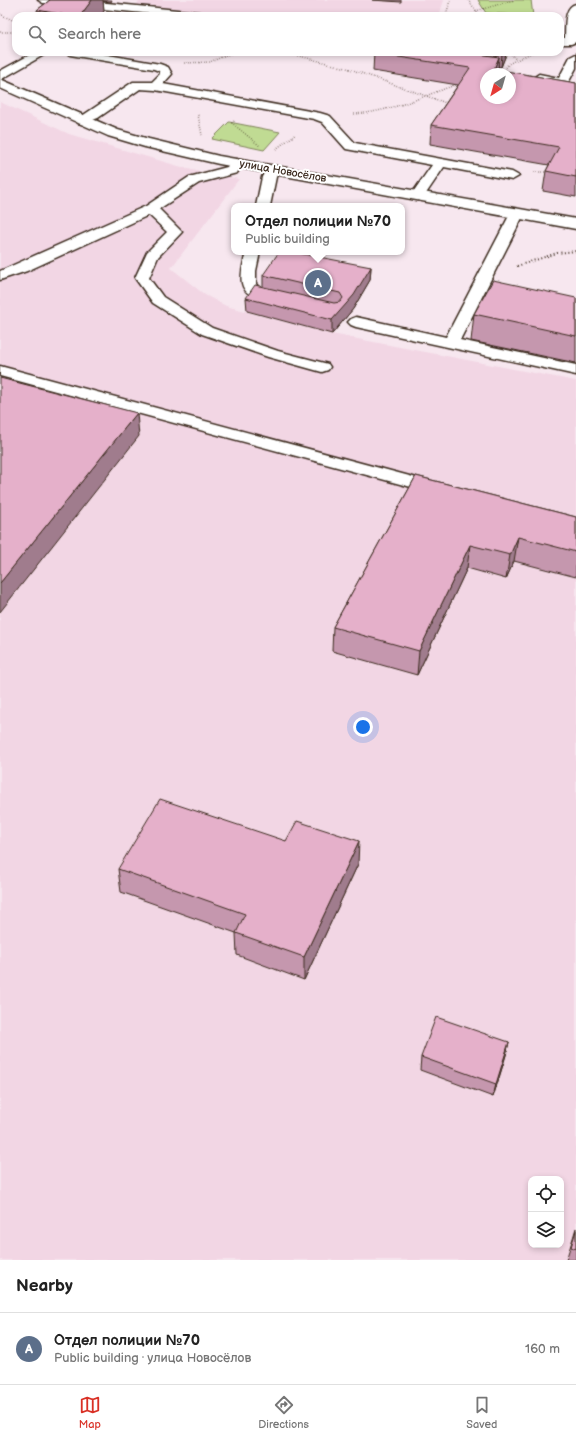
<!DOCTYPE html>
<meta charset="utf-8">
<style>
body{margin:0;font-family:"Balsamiq Sans",sans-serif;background:#f2f2f2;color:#222}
.controls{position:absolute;right:12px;bottom:12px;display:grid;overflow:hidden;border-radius:8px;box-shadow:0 2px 6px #0003}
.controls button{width:36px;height:36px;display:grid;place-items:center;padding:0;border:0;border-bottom:1px solid #e0e0e0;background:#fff;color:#222;font:20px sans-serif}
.compass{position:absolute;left:480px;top:68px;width:36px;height:36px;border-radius:50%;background:#fff;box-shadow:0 2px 6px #0003;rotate:217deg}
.you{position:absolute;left:363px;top:727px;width:14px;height:14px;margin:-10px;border:3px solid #fff;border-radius:50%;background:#1a73e8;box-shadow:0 0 0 6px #1a73e833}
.badge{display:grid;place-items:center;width:26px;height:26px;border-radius:50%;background:#d93025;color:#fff;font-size:13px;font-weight:700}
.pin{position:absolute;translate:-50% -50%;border:2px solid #fff;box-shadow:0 1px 4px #0006}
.popup{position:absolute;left:231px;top:203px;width:174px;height:52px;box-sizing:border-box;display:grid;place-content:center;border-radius:8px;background:#fff;filter:drop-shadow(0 1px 3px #0005);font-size:13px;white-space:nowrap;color:#767676}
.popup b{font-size:15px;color:#222}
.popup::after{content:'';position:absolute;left:50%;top:100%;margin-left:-8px;border:8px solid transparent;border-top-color:#fff}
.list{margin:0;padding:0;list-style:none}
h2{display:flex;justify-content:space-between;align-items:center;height:52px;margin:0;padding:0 16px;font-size:17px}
h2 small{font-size:13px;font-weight:400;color:#767676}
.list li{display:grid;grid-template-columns:26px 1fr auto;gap:12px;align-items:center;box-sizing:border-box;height:72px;padding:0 16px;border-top:1px solid #e0e0e0}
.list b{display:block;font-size:15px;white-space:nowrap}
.list p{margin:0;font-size:13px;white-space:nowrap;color:#767676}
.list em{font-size:13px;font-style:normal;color:#767676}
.icon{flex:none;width:22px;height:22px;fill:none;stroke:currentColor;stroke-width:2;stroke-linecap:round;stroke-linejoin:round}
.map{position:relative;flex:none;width:576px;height:1260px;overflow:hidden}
.search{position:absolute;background:#fff;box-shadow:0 2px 6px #0003;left:12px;right:12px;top:12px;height:44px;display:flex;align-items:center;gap:10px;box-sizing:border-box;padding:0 14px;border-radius:12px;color:#767676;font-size:15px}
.sheet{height:124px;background:#fff}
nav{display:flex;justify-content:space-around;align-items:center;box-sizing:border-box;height:56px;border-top:1px solid #e0e0e0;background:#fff;font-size:11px;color:#767676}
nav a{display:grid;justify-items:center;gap:2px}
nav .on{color:#d93025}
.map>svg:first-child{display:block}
</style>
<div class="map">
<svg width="576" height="1260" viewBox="0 0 576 1260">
<rect width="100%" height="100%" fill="#f7e7ef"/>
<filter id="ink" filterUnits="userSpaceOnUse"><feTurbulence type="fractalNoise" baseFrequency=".025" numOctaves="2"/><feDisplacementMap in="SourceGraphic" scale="8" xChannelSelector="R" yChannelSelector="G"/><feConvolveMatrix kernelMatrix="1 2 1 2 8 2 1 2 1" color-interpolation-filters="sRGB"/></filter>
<g filter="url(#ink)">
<path fill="#f2d6e4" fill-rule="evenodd" d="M129 0H444L439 16H232L135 7 139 1Z
M0 102 69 134 192 170 239 179 171 268 205 295 226 306 332 334 576 381V1260H0ZM531 1179H561V1245H531Z"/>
<path fill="#c0db93" stroke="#7e8258" d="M478 0H531L533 16 486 13Z
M229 122 280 132 264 150 212 139Z"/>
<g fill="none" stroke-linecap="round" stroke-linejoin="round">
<defs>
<path id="service" d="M38 0H77L207 13 213 16H173L43 3Z
M576 4V42L571 44H560V38H565C566 27 563 7 576 4Z
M35 52H49L0 80V71Z
M64 52H91L160 64 168 67 172 74 163 84 320 113 330 116 355 143 512 172 519 176 512 180 444 167 423 198H413L411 195 432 165 346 149 322 122 314 119 155 90 140 89 98 118 82 124 78 123 76 120 133 82H152L160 74 159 71 154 69 70 55Z
M576 54V68L567 85C560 86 538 84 533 78L539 74 559 78 570 57Z
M237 159 243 163 237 173 199 183 159 209 182 232 158 257 149 278 163 297 212 328 278 351 328 364 330 367 328 370 322 372 268 357 202 334 153 303 135 278 147 252 167 232 149 215 27 271 0 280V271L146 206 189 177 227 167 232 160Z
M273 166 280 170 276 177 270 206H256L262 177 268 167Z
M517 210 522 211 524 214 460 340 576 365V375L356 327 351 325 348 322 351 319 356 317 446 337 510 214 512 211Z
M246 252H260L256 271V284C263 294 277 291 283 299L281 302C275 304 269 302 263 300 234 293 241 274 246 252Z
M0 366 443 485 446 489 443 493 437 494 0 376Z"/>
<path id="minor" d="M0 79 118 130 149 139 219 156 576 219V229L219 164 145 147 108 136 0 88Z"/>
</defs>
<use href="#service" stroke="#3b2a1e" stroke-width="3"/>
<use href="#minor" stroke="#3b2a1e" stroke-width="3"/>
<path stroke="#3b2a1e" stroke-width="1.5" stroke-dasharray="0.5 2" stroke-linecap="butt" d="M468 0 480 16
M476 11 514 0
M0 14 16 22
M446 16 450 0
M0 32H16
M284 52 350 69 449 104
M510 52 516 60
M184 63 210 62 234 52
M504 72 508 64 533 52
M352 114C389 113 423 96 458 84
M198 115 202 135
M234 121 232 123 260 146
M276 149 296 134
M534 172H549"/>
<path stroke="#3b2a1e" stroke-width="2" stroke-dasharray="1 2.5" stroke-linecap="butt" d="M517 266 557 253 576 251"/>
<use href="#service" fill="#fff" fill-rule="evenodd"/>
<use href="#minor" fill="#fff" fill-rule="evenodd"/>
</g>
<path fill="#c597ae" stroke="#3b2a1e" d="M50 0H112L111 2 103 1 104 11 100 16H38L37 10Z
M372 0H401V2Z
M374 52H507L501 67H498V70L576 83V197L543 191 546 171 549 165 430 144 431 125 458 85 373 71Z
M371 267 370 280 353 309 332 334 247 311 246 298 263 287V275Z
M576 298V363L471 341 474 314Z
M416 476 576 517V577L514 561 506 579 467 568 417 675 332 651 333 627Z
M286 841 358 864 304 980 237 955 236 933 121 892 118 869Z
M509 1042 506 1055 493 1097 420 1070 421 1057Z
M576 1228V1260H566L573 1238Z"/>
<path fill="#a07b8d" stroke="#3b2a1e" d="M92 0H103L104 11 100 16H80Z
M502 52H507L501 67Z
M499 57 498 74 494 69Z
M371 267 370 280 353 309 332 334V320Z
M137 413 139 436 0 612V583Z
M518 537 514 561 506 579 510 555Z
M470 545 467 568 417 675 419 651Z
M359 841 358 864 304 980V957Z
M509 1042 506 1055 493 1097 496 1084Z"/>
<path fill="#e5b0ca" stroke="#3b2a1e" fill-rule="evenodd" d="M50 0H92L80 16H72L37 10Z
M374 52H465L499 57 494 69 576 83V177L546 171 559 147 431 125 470 68 373 53ZM486 74H510V98H486Z
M279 252H293L371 267 354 295 332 320 246 298 255 285 334 303 340 302 343 298 340 293 263 275Z
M493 280 576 298V336L474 314Z
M0 378 137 413 0 583Z
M416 476 576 517V552L518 537 510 555 470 545 419 651 333 627Z
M160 799 286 841 297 821 359 841 304 957 236 933 245 914 118 869Z
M436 1017 509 1042 496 1084 421 1057Z
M576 1230V1249L571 1247Z"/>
</g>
<g text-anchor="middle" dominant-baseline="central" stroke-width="4" stroke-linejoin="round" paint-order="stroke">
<g font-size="11" fill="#3b2a1e" stroke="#fff">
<text transform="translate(283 171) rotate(10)">улица Новосёлов</text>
</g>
</g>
</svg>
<div class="controls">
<button><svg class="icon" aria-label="locate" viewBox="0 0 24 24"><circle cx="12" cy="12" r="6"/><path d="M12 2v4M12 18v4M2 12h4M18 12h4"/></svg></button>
<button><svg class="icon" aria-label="layers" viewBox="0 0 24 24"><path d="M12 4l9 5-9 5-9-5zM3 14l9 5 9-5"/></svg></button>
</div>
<svg class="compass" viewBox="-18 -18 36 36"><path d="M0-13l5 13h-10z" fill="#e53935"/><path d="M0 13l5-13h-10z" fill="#767676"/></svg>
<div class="you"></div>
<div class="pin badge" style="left:318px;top:283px;background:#5c6f8a">A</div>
<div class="popup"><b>Отдел полиции №70</b>Public building</div>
<div class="search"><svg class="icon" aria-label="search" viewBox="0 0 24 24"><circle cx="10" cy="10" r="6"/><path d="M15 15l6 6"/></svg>Search here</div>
</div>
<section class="sheet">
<h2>Nearby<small></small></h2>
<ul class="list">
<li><span class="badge" style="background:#5c6f8a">A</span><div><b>Отдел полиции №70</b><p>Public building · улица Новосёлов</p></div><em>160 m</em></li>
</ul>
</section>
<nav>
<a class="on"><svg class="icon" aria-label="map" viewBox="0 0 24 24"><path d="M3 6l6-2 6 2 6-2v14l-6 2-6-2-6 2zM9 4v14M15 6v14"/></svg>Map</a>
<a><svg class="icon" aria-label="directions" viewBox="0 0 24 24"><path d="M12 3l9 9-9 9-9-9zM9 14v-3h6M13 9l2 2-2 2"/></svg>Directions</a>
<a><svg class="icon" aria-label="saved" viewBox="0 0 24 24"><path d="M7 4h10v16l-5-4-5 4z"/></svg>Saved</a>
</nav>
